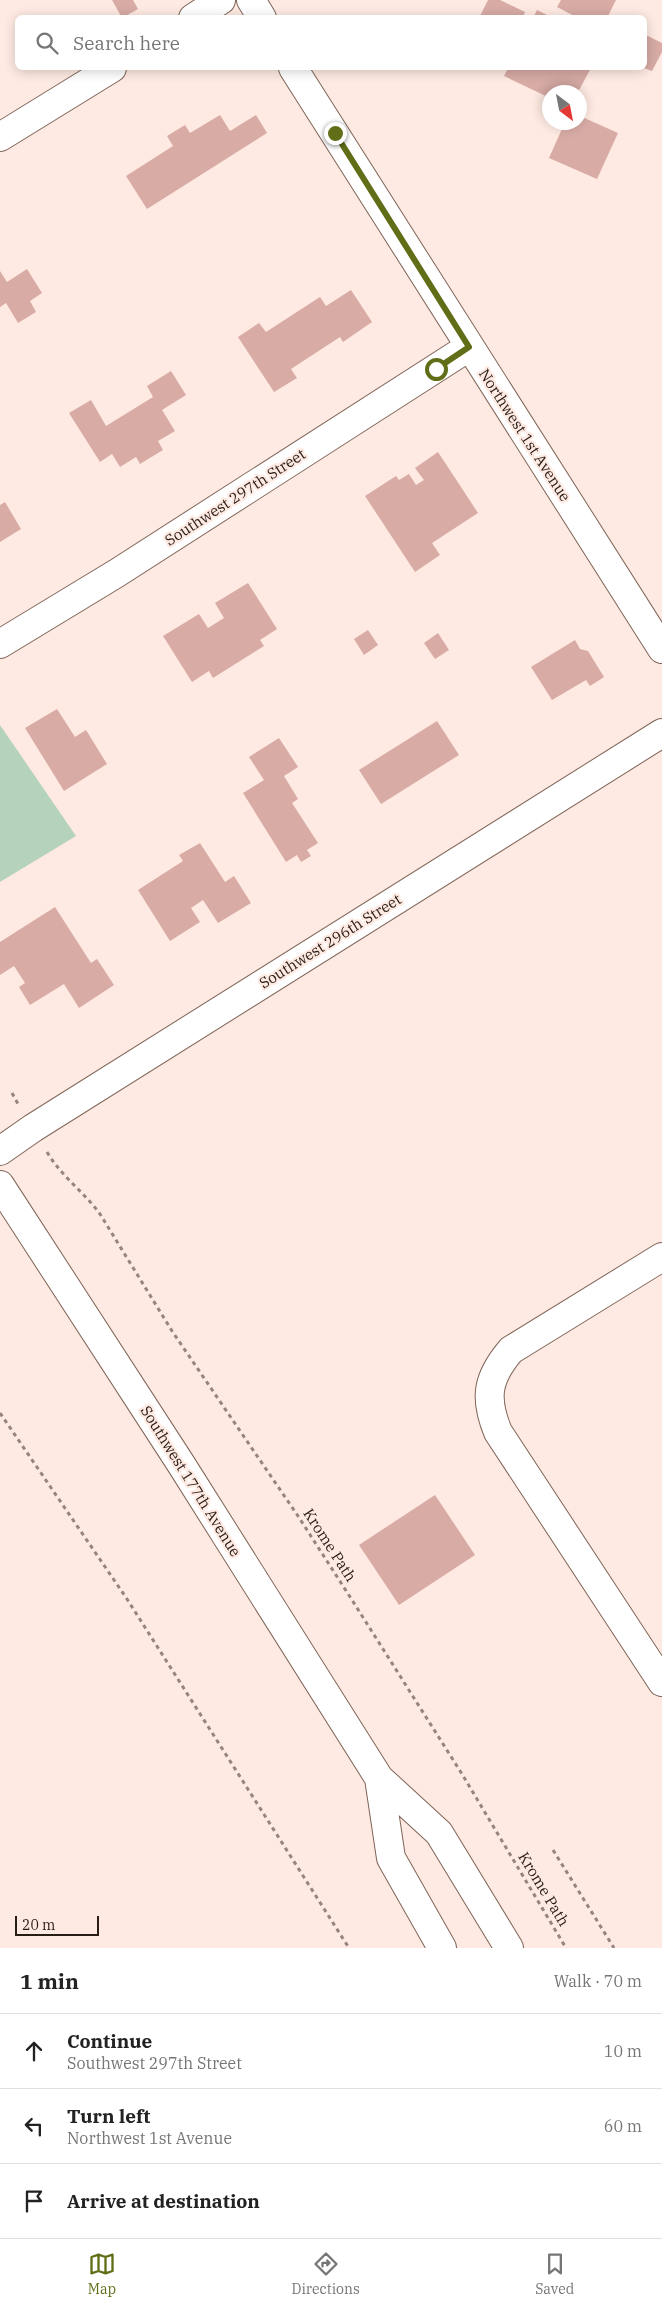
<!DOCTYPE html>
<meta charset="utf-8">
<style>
body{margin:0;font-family:"IBM Plex Serif",serif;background:#f6f6f6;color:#222}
.compass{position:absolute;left:542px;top:85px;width:45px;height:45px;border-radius:50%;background:#fff;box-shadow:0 2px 12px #0003;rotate:148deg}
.scale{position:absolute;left:15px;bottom:12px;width:84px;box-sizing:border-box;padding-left:5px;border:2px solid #271c16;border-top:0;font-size:14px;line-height:18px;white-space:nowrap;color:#271c16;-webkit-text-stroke:4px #feeae2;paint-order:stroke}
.stop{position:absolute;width:15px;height:15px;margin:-11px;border:4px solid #626e17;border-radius:50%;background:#fff}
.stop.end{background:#626e17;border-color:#fff;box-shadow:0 1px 5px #0008}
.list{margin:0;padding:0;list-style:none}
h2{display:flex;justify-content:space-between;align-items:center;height:65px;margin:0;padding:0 20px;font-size:21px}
h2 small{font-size:16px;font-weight:400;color:#767676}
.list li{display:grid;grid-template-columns:32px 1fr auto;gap:15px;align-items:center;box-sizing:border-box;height:75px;padding:0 20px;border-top:1px solid #e0e0e0}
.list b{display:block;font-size:19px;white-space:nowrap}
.list p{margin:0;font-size:16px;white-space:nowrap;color:#767676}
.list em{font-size:16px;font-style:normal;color:#767676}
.icon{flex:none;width:28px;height:28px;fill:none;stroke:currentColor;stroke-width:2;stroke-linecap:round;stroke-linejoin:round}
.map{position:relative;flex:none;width:662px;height:1948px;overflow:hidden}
.search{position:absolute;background:#fff;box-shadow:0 2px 12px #0003;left:15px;right:15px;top:15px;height:55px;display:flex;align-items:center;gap:12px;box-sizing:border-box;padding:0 18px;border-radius:8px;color:#767676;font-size:19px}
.sheet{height:290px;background:#fff}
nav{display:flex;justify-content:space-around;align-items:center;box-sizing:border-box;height:70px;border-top:1px solid #e0e0e0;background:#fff;font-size:14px;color:#767676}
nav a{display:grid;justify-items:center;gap:2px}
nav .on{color:#626e17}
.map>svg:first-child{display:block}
</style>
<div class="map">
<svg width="662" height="1948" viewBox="0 0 662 1948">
<rect width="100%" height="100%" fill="#feeae2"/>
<path fill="#b5d3bc" d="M0 725 76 836 0 882Z"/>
<path fill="#d8aba5" d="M112 0H133L138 9 122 18Z
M488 0H500L525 12 523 18H479Z
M561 0H616L607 18H578L557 7Z
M537 10 553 18H533Z
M644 34 662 43V52L652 71 644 68Z
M508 68H591L578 92H550V98L504 76Z
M220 115 230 131 256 115 267 133 147 209 126 176 173 146 167 136 185 125 190 133Z
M580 116 618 133 597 179 549 158 565 122H580Z
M27 269 42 293 30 301 36 312 18 323 6 303 0 307V271L7 282Z
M351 290 372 322 343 342 340 337 291 369 297 378 274 392 238 337 259 323 266 332 320 297 326 306Z
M171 371 186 395 162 410 175 431 158 441 163 450 140 464 136 457 120 467 112 454 100 462 69 413 91 400 106 426 153 397 147 386Z
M438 452 478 513 432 543 440 555 415 572 365 496 396 476 399 480 409 474 416 485 424 480 415 468Z
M5 502 21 529 0 542V505Z
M248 583 277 629 260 640 264 646 213 678 209 671 192 682 163 636 199 614 208 628 224 618 215 603Z
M368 630 378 645 364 655 354 639Z
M438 633 449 650 435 659 424 643Z
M575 640 580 649 588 651 604 677 590 686 586 680 552 700 531 667Z
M57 709 75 737 86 730 107 764 64 791 25 728Z
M437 721 459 755 381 804 359 770Z
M279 738 298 767 284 776 298 799 292 803 318 843 307 850 311 856 301 862 297 855 286 862 243 793 264 780 249 757Z
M200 843 225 882 234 876 251 903 218 923 203 900 191 908 200 922 170 941 138 890 183 861 179 855Z
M55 907 91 963 97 959 114 985 79 1008 64 984 30 1005 19 987 25 983 14 966 0 975V942Z
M435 1495 475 1555 399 1605 359 1545Z"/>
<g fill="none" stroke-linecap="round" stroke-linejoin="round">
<defs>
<path id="street" d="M251 0 262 18
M193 18 221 0
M293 68 662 649
M0 137 112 68
M0 644 117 573 469 347
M662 1257 511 1350C487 1378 484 1398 498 1432L662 1682"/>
<path id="secondary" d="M0 1151 33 1128 662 733"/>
<path id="highway" d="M0 1185 181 1464 379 1778 439 1833 509 1948
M379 1778 391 1858 442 1948"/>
</defs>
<use href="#street" stroke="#7f6457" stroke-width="30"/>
<use href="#secondary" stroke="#7f6457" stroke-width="30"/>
<use href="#highway" stroke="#7f6457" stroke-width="30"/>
<path stroke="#95857e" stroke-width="3" stroke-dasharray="4 4" stroke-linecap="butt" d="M12 1093 18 1104
M47 1152C61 1176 84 1192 100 1214L172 1331 298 1516 352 1600 462 1774 566 1948
M0 1413 127 1599 349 1948
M553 1850 614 1948"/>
<use href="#street" stroke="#fff" stroke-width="28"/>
<use href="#secondary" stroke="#fff" stroke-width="28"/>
<use href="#highway" stroke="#fff" stroke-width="28"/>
</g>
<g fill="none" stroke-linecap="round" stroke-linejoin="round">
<path stroke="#626e17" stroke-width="6" d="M335 133 469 347 436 369"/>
</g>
<g text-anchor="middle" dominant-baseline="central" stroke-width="4.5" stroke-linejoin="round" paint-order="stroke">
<g font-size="15" fill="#271c16" stroke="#feeae2">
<text transform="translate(525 435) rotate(57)">Northwest 1st Avenue</text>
<text transform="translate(235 497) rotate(-33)">Southwest 297th Street</text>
<text transform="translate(330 941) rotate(-32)">Southwest 296th Street</text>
<text transform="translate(191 1481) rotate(58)">Southwest 177th Avenue</text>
<text transform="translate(330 1545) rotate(57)">Krome Path</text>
<text transform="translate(544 1889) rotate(59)">Krome Path</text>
</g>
</g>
</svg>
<svg class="compass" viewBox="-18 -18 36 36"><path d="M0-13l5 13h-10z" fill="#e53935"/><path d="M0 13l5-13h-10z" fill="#767676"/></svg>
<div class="scale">20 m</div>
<div class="stop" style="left:436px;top:369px"></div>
<div class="stop end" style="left:335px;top:133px"></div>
<div class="search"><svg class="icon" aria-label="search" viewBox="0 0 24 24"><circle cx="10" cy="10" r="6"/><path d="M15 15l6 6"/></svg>Search here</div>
</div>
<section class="sheet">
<h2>1 min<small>Walk · 70 m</small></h2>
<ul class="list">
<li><svg class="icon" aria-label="ahead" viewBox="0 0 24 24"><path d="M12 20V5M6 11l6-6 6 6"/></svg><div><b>Continue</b><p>Southwest 297th Street</p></div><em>10 m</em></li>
<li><svg class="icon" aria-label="left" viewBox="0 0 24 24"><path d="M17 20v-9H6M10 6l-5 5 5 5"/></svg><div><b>Turn left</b><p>Northwest 1st Avenue</p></div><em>60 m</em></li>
<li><svg class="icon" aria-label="arrive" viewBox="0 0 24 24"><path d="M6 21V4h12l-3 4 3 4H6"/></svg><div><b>Arrive at destination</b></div></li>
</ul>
</section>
<nav>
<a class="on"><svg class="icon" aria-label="map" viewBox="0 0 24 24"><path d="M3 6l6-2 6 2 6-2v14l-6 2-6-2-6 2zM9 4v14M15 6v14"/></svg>Map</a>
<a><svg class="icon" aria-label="directions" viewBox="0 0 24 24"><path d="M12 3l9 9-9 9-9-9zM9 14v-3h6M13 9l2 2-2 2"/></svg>Directions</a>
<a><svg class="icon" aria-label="saved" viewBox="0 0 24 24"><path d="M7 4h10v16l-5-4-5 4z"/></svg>Saved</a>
</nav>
